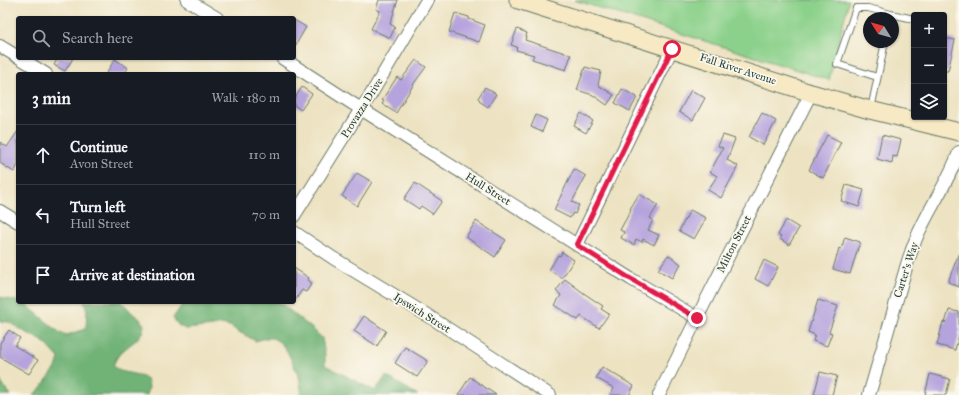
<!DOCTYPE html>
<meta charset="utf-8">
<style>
body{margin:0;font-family:"IM FELL Great Primer",serif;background:#20242c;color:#f1f3f6}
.controls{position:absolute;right:12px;top:12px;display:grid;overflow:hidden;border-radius:4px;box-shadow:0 1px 3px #0004}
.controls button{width:36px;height:36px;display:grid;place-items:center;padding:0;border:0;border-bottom:1px solid #363941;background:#171b24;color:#f1f3f6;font:20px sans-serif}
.compass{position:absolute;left:863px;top:12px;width:36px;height:36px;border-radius:50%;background:#171b24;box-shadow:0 1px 3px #0004;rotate:307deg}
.stop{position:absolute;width:12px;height:12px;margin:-9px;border:3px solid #e11d48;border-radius:50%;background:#fff}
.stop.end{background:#e11d48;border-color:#fff;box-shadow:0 1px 4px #0008}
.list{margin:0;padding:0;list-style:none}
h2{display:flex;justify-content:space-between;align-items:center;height:52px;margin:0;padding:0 16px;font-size:17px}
h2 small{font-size:13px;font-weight:400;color:#9ea1a6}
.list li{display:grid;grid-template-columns:26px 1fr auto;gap:12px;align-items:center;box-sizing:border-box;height:60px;padding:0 16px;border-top:1px solid #363941}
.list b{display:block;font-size:15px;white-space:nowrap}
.list p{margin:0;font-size:13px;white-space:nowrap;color:#9ea1a6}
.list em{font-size:13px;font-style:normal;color:#9ea1a6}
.icon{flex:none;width:22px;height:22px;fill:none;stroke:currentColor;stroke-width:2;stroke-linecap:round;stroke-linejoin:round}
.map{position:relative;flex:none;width:959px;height:395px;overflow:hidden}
.search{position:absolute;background:#171b24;box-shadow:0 1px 3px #0004;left:16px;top:16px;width:280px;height:44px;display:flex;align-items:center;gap:10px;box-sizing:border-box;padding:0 14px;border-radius:4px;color:#9ea1a6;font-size:15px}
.panel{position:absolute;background:#171b24;box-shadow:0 1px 3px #0004;left:16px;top:72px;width:280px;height:232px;border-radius:4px}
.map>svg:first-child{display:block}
</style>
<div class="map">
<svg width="959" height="395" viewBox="0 0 959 395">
<rect width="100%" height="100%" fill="#fbf7ec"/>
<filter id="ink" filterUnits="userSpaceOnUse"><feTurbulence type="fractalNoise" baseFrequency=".025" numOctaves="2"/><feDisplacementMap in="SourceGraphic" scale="8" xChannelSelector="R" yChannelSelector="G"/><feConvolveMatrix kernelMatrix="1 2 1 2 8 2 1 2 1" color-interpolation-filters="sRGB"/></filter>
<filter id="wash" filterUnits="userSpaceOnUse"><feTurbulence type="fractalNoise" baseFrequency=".012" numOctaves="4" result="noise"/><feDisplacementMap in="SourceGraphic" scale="16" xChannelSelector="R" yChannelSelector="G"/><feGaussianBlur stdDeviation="0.9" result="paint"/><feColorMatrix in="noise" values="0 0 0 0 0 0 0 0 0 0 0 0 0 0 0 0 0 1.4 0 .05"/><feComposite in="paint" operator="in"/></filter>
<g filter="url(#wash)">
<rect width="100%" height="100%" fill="#ede3c2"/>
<path fill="#8cd18b" stroke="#568760" d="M574 0H849L829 80Z"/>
<path fill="#71b377" stroke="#487856" d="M0 297 20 302 29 307 59 332 67 335 86 329 87 310 84 302H120L126 306 132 313 139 318 144 325C143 328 143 332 141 334 132 347 119 348 113 366L120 371 138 375 147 379 149 387 147 395H33L39 390 56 368 59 358 47 345 41 340 25 332 9 322 0 321Z
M184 302H279L314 330 322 338 325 355V365L375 391 386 376 418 395H302L299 376 287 351 281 343 273 338H265L256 341 239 332 230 326 221 324 213 326 186 329 179 326 173 318Z
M0 379 2 384 11 395H0Z"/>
<g id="blocks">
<path fill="#b5a3dd" d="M379 0H398L390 24 395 27 390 38 371 29 380 11 376 9Z
M455 13 469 17V19L485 25 479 42 449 32Z
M294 20 306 27 294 48Z
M517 29 527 33 525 40 571 55 566 70 532 59 534 55 516 50 517 47 511 45Z
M944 38 955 40 948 71H944Z
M58 58H73L65 71 54 65Z
M115 59 128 68 124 74H106Z
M416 60 426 67 415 82 396 113 382 104 384 101 382 100 397 77 401 80Z
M585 67 601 71 598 85 614 95 607 105 593 95 577 90Z
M302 87 312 94 301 110 294 105V99Z
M485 87 496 94 488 107 479 101 480 100 478 98Z
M622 89 637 97 630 111 615 103Z
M691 90 705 98 693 120 679 112Z
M581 113 593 121 586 133 574 126Z
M762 113 776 121 763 145 749 137Z
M536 115 547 120 542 132 531 127Z
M18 131V165L14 172 0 163V142L7 147Z
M723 135 735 139 727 160 738 166 721 198 708 190 717 176 710 172 723 148 718 146Z
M827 135 841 142 823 178 809 170Z
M882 135 901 140 897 157 893 156 892 163 877 159Z
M574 169 586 176 572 202 579 205 575 214 573 213 570 218 554 210Z
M357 173 372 182 357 206 342 196Z
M415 183 442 201 433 214 421 206 419 209 404 199Z
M846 185 864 190 859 207 841 201Z
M639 194 658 205 650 218 653 220 648 230 659 235 654 245 643 239 642 242 636 239 634 245 621 238 624 232 620 230 631 210 630 209Z
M690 210 706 218 694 239 679 231Z
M786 220 799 228 789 245 780 239 781 237 778 235Z
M476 221 506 240 495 257 466 237Z
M845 237 860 242 850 274 833 269 839 248 841 249Z
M562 252 574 260 562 278 549 270 558 255 560 256Z
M668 255 681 264 672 278 658 270Z
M958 255H959V287L948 282Z
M764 260 778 267 768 286 755 279Z
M294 268 309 278 308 280 312 283 306 292 302 290 294 302Z
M565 279 585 294 603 306 601 309 609 314 599 328 581 316 578 320 555 305 561 295 556 291Z
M818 300 838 306 829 332 832 333 827 346 813 341 815 335 808 332Z
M949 310 959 312V335L955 350 937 345 943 322 945 323Z
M364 316 386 331 377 346 354 331Z
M9 330 20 338 15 346 38 360 29 374 0 357V343Z
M405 347 428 361 417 377 395 363Z
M602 367 634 386 629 395H610L614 388 596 378Z
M820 372 837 376 832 395H814Z
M930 374 950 379 946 395H925Z
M470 377 496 395H458Z"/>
</g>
</g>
<g filter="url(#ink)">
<use href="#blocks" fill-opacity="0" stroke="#677766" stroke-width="1"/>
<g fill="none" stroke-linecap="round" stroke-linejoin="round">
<defs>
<path id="lane" d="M890 18 891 14 914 19
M877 77 837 64 856 8H868L891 14
M871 109 885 42"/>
<path id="street" d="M187 0 217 18
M0 46 18 57
M20 58 46 74
M282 58 361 109 631 279 697 318
M0 211 18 222
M294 216 361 109 370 96 427 0
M294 232 333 258 427 315 550 395
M577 245 672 49
M659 395 697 318 811 93
M869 395 908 261C912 249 916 237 922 226 934 201 950 178 959 152"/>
<path id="secondary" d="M518 0 811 93 870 110 959 132"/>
</defs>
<use href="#lane" stroke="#677766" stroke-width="8"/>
<use href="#street" stroke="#677766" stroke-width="14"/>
<use href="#secondary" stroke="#677766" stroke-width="19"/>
<use href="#lane" stroke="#fff" stroke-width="6"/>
<use href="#street" stroke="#fff" stroke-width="12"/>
<use href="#secondary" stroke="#f6e9c3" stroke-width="17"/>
</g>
</g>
<g fill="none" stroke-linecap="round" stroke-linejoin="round" filter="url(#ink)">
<path stroke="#e11d48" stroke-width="5" d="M672 49 577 245 631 279 697 318"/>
</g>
<g text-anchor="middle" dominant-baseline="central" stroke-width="3.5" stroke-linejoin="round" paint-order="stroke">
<g font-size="11" fill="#1f3d34" stroke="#fbf7ec">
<text transform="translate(738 69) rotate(18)">Fall River Avenue</text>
<text transform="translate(362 108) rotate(-58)">Provazza Drive</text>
<text transform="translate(488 189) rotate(32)">Hull Street</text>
<text transform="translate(734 244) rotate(-63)">Milton Street</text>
<text transform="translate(906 270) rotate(-72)">Carter's Way</text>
<text transform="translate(422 313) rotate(32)">Ipswich Street</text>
</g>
</g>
</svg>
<div class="controls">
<button>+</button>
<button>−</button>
<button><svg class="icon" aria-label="layers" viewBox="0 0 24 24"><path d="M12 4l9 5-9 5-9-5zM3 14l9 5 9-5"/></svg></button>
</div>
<svg class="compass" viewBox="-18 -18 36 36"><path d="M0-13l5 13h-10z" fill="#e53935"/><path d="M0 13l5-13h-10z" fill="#9ea1a6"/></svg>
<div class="stop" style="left:672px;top:49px"></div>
<div class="stop end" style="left:697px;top:318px"></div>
<div class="search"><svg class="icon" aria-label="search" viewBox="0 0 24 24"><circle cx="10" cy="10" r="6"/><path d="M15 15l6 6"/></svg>Search here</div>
<section class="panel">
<h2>3 min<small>Walk · 180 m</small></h2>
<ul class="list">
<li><svg class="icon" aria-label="ahead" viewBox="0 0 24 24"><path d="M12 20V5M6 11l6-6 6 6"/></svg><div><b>Continue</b><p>Avon Street</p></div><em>110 m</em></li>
<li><svg class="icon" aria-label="left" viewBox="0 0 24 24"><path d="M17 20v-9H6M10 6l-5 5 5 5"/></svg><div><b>Turn left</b><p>Hull Street</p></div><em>70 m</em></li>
<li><svg class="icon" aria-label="arrive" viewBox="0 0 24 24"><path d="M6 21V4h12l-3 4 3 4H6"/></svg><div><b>Arrive at destination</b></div></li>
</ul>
</section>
</div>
